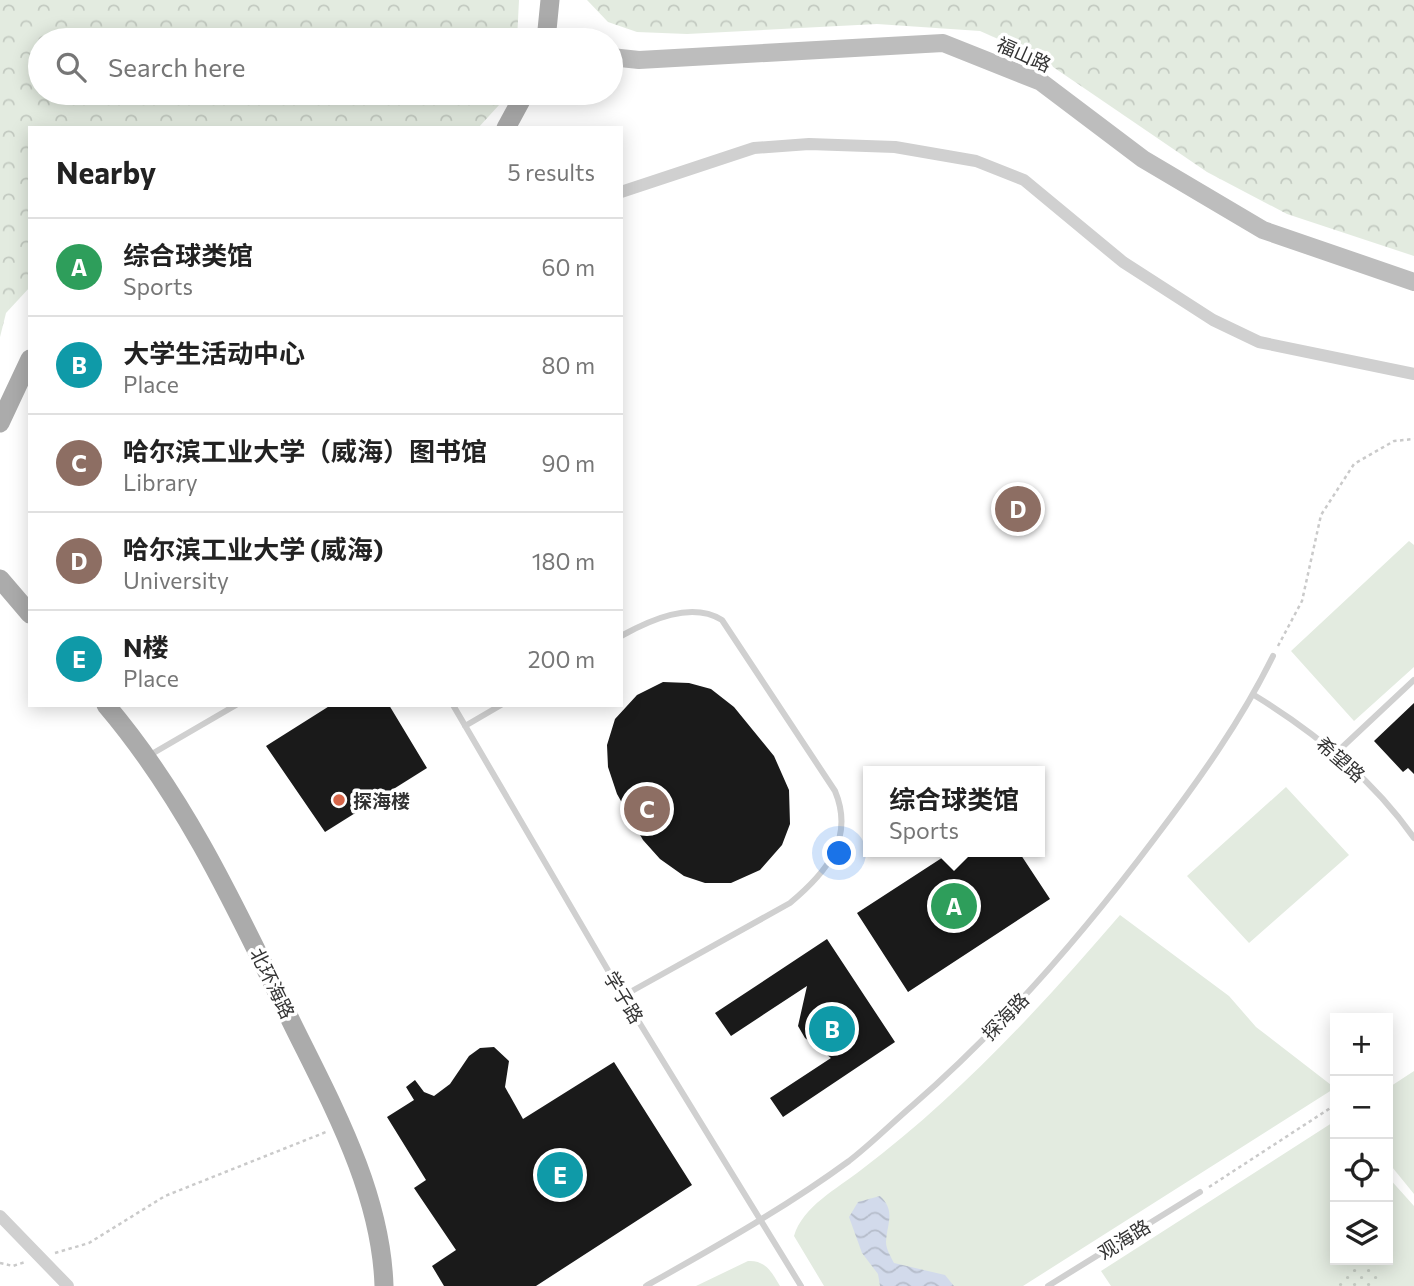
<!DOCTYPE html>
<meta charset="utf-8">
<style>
body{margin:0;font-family:Commissioner,"Noto Sans SC",sans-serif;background:#f2f2f2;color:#222}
.controls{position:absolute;right:21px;bottom:21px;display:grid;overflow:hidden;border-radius:0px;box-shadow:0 4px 18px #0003}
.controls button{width:63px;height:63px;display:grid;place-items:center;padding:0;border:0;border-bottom:2px solid #e0e0e0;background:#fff;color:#222;font:35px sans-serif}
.you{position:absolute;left:840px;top:854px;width:24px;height:24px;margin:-18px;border:5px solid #fff;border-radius:50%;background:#1a73e8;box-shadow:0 0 0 10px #1a73e833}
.badge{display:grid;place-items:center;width:46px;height:46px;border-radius:50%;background:#111827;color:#fff;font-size:23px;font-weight:700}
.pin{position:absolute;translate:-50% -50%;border:4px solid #fff;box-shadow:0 2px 7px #0006}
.popup{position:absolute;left:863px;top:766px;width:182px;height:91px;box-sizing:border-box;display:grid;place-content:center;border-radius:0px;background:#fff;filter:drop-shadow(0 2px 5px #0005);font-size:23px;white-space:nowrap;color:#767676}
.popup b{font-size:26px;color:#222}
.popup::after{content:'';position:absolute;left:50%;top:100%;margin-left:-14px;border:14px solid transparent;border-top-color:#fff}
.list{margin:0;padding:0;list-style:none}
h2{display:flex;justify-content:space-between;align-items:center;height:91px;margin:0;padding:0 28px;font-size:30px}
h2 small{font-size:23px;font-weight:400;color:#767676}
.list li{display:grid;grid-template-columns:46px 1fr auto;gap:21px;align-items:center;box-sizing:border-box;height:98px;padding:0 28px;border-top:2px solid #e0e0e0}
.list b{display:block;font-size:26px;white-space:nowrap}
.list p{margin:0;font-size:23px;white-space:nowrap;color:#767676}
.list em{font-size:23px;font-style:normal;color:#767676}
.icon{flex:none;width:38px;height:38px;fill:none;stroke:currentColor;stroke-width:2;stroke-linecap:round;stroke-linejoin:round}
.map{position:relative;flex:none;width:1414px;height:1286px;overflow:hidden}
.search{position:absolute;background:#fff;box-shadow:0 4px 18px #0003;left:28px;top:28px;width:595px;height:77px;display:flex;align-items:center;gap:18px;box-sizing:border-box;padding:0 24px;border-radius:38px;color:#767676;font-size:26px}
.panel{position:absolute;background:#fff;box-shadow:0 4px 18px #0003;left:28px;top:126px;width:595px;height:581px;border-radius:0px}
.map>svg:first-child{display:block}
</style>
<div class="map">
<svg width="1414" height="1286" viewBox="0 0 1414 1286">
<defs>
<pattern id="forest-crowns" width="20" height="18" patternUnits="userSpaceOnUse" patternTransform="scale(1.75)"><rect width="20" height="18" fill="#e3ebe0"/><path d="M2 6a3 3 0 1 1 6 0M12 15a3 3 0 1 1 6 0" fill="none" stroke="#c3cac1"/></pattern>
<pattern id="garden-dots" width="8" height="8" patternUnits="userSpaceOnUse" patternTransform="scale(1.75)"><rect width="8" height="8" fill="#e3ebe0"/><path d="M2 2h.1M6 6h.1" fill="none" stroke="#c3cac1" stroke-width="1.8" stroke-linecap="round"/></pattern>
<pattern id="water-waves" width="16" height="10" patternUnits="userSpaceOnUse" patternTransform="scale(1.75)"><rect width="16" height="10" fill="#d2daeb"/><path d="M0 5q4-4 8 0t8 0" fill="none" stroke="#b5bcca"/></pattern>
</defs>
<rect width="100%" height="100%" fill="#fff"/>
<path fill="#e3ebe0" d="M1409 541 1414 545V667L1354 721 1291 651Z
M1286 787 1349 855 1249 943 1187 876Z
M1120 915 1229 996 1256 1027 1335 1088 1023 1286H824L794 1236C803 1206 837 1189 861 1170 958 1097 1041 1007 1120 915Z
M1414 1071V1194L1388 1162V1088Z
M1335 1121V1260H1388V1177L1414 1206V1286H1111L1101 1271Z
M748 1261C766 1260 772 1273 780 1286H696Z"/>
<path fill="url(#forest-crowns)" d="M0 0H519L517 40H40V93H510L478 128H30V287L6 313 0 337Z
M587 0H1414V256L1287 214 1207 172 1037 56 980 31 877 24 687 34 637 32 608 22Z"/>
<path fill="url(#garden-dots)" d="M1356 1263 1376 1270 1381 1286H1338L1344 1269Z"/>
<path fill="url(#water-waves)" d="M880 1196C896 1211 887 1223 886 1242 886 1249 891 1257 894 1263L945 1275 954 1286H880L878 1274 862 1253 849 1217 858 1202Z"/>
<path fill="#1a1a1a" d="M663 682 689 683 711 689 734 707 774 756 789 790 790 824 782 845 760 870 731 883H705L684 876 660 859 643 840 617 794 608 767 607 745 615 719 637 695Z
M1414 703V774L1408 768 1403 772 1374 741Z
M331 705H389L427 768 325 832 266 746Z
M951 852H1019L1050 899 908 992 857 913Z
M827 939 895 1042 783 1117 770 1098 831 1058 805 1038 798 1026 807 986 731 1036 715 1013Z
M494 1047 509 1061 505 1087 523 1119 614 1062 692 1185 536 1286H444L432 1266 456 1250 414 1188 426 1180 387 1117 414 1100 406 1087 415 1080 424 1092 434 1096 450 1084 469 1056 480 1048Z"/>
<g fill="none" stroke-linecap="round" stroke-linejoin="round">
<path stroke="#cacaca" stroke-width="2.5" stroke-dasharray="3.5 3.5" stroke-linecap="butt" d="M1278 646 1302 601 1321 515 1354 464 1394 441 1414 439
M1209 1187 1335 1105
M55 1253 89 1243 165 1196 326 1132
M0 1263 13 1266 25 1262"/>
<path stroke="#d0d0d0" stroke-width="6" d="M621 636C650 620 691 601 722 620L835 791C855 839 826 873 790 903L623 996
M1254 695C1316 733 1372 778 1414 838
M453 705 623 996 801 1286
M465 726 501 705
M1336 753 1414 680
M150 755 236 705
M646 1286C715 1247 785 1208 849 1161 871 1144 892 1123 913 1105 1004 1026 1083 934 1155 838 1199 780 1241 721 1273 656
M1048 1286 1200 1192"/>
<path stroke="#d0d0d0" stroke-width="12" d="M621 192 754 148 809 144 895 147 976 161 1024 180 1123 262 1213 320 1259 342 1414 374
M0 1216 68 1286"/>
<path stroke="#bdbdbd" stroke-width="18" d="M611 57 639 60 943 43 1041 82 1143 159 1263 230 1414 282"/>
<path stroke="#ababab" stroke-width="19" d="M546 40 550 0
M506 128 525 93
M0 423 30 359
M0 579 30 614
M106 705C185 798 236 908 289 1017 330 1101 381 1190 384 1286"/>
</g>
<circle fill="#d66549" stroke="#fff" stroke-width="2.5" cx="339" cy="800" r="7"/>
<g text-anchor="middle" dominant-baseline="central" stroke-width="7" stroke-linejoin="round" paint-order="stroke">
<g font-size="19" fill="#333" stroke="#fff">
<text transform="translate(1024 54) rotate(24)">福山路</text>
<text transform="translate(1341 759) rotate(41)">希望路</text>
<text transform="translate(273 983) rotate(64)">北环海路</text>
<text transform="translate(624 997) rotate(59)">学子路</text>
<text transform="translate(1005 1016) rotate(-46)">探海路</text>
<text transform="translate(1124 1239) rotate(-32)">观海路</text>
</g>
<g font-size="19" font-weight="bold" fill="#333" stroke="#fff" text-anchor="start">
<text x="353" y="800">探海楼</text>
</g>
</g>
</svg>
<div class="controls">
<button>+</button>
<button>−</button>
<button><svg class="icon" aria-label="locate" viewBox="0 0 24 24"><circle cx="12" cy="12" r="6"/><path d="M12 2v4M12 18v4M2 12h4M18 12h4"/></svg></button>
<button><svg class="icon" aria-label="layers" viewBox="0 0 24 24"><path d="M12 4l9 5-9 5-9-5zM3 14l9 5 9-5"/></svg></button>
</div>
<div class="you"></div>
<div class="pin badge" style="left:954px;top:906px;background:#2e9e5b">A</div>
<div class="popup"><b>综合球类馆</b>Sports</div>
<div class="pin badge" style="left:832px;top:1029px;background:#0f9aa8">B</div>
<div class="pin badge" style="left:647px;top:809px;background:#8d6e63">C</div>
<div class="pin badge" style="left:1018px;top:509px;background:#8d6e63">D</div>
<div class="pin badge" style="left:560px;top:1175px;background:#0f9aa8">E</div>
<div class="search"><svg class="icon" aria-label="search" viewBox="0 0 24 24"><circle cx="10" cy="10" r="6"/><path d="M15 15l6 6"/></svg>Search here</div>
<section class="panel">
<h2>Nearby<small>5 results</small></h2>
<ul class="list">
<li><span class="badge" style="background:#2e9e5b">A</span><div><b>综合球类馆</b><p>Sports</p></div><em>60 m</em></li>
<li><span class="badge" style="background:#0f9aa8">B</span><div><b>大学生活动中心</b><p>Place</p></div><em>80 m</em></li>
<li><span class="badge" style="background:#8d6e63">C</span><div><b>哈尔滨工业大学（威海）图书馆</b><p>Library</p></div><em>90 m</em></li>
<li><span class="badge" style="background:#8d6e63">D</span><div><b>哈尔滨工业大学 (威海)</b><p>University</p></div><em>180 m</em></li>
<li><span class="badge" style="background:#0f9aa8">E</span><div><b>N楼</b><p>Place</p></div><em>200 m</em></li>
</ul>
</section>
</div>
